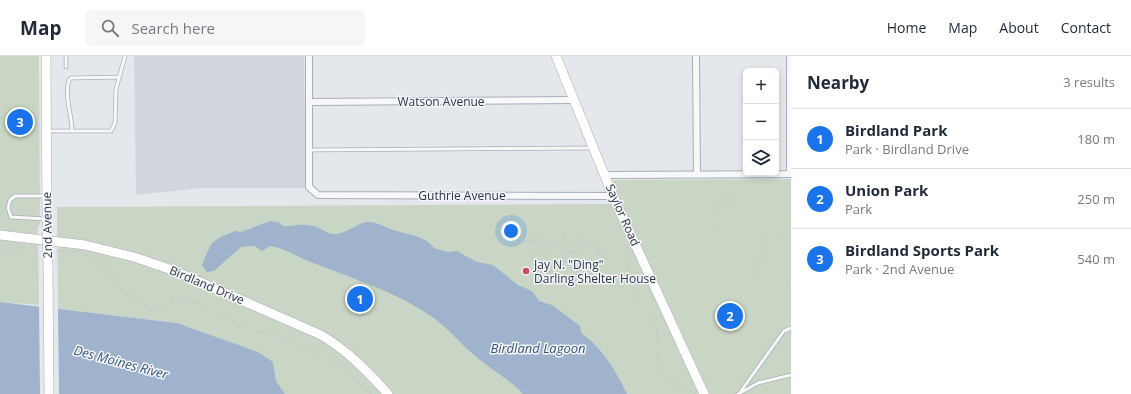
<!DOCTYPE html>
<meta charset="utf-8">
<style>
body{margin:0;font-family:"Open Sans",sans-serif;background:#f6f6f7;color:#1f2937}
.controls{position:absolute;right:12px;top:12px;display:grid;overflow:hidden;border-radius:6px;box-shadow:0 2px 6px #0003}
.controls button{width:36px;height:36px;display:grid;place-items:center;padding:0;border:0;border-bottom:1px solid #e0e1e3;background:#fff;color:#1f2937;font:20px sans-serif}
.you{position:absolute;left:511px;top:175px;width:14px;height:14px;margin:-10px;border:3px solid #fff;border-radius:50%;background:#1a73e8;box-shadow:0 0 0 6px #1a73e833}
.badge{display:grid;place-items:center;width:26px;height:26px;border-radius:50%;background:#1a73e8;color:#fff;font-size:13px;font-weight:700}
.pin{position:absolute;translate:-50% -50%;border:2px solid #fff;box-shadow:0 1px 4px #0006}
.list{margin:0;padding:0;list-style:none}
h2{display:flex;justify-content:space-between;align-items:center;height:52px;margin:0;padding:0 16px;font-size:17px}
h2 small{font-size:13px;font-weight:400;color:#747a83}
.list li{display:grid;grid-template-columns:26px 1fr auto;gap:12px;align-items:center;box-sizing:border-box;height:60px;padding:0 16px;border-top:1px solid #e0e1e3}
.list b{display:block;font-size:15px;white-space:nowrap}
.list p{margin:0;font-size:13px;white-space:nowrap;color:#747a83}
.list em{font-size:13px;font-style:normal;color:#747a83}
.icon{flex:none;width:22px;height:22px;fill:none;stroke:currentColor;stroke-width:2;stroke-linecap:round;stroke-linejoin:round}
.map{position:relative;flex:none;width:791px;height:338px;overflow:hidden}
header{display:flex;align-items:center;gap:24px;box-sizing:border-box;height:56px;padding:0 20px;background:#fff;border-bottom:1px solid #e0e1e3}
header strong{font-size:19px}
nav{display:flex;gap:22px;margin-inline-start:auto;font-size:14px}
.search{width:280px;height:36px;background:#f6f6f7;display:flex;align-items:center;gap:10px;box-sizing:border-box;padding:0 14px;border-radius:6px;color:#747a83;font-size:15px}
main{display:flex}
aside{flex:1;background:#fff}
.map>svg:first-child{display:block}
</style>
<header>
<strong>Map</strong>
<div class="search"><svg class="icon" aria-label="search" viewBox="0 0 24 24"><circle cx="10" cy="10" r="6"/><path d="M15 15l6 6"/></svg>Search here</div>
<nav><a>Home</a><a>Map</a><a>About</a><a>Contact</a></nav>
</header>
<main>
<div class="map">
<svg width="791" height="338" viewBox="0 0 791 338">
<rect width="100%" height="100%" fill="#e4e7ec"/>
<path fill="#d2d6de" d="M134 0H304L306 132H202L136 139Z"/>
<path fill="#c9d6c5" d="M0 0H39L40 169H38L39 249 0 246Z
M791 123V338H285L276 325 273 306 224 284 177 267 58 253 57 151 611 148 616 146 612 126 614 124Z"/>
<path fill="#9fb4cc" d="M270 165 278 166 283 170C295 170 301 167 313 170 321 171 327 179 336 178 347 177 356 168 367 166 378 165 387 173 397 175 409 179 426 180 434 192L448 196 457 195 477 206 493 209 518 229 532 235 539 245 552 249 580 270 581 277C602 291 616 315 627 338H523C510 324 495 316 480 304 464 292 451 275 435 263 398 236 353 223 311 206 297 201 285 192 270 190L262 195 254 190 241 191 214 215 207 216 202 209 211 188 220 181 235 175 241 176Z
M0 246 177 267 258 296 273 306 276 325 285 338H0Z"/>
<path fill="#e4e7ec" d="M39 247 58 251 59 338H40Z"/>
<g fill="none" stroke-linecap="round" stroke-linejoin="round">
<defs>
<path id="lane" d="M66 0V11
M48 75H111L115 67 116 33 125 0
M72 75C72 58 64 41 69 24L71 22 120 21
M309 94 591 92
M45 140H15L10 144 8 152 11 161 46 163
M741 335 784 275 791 272
M738 338 758 327 791 319"/>
<path id="street" d="M309 0V131L318 139 613 140
M696 0 697 118
M309 46 574 44
M604 119 790 118V0"/>
<path id="secondary" d="M46 0 47 165
M556 0 613 140 704 338
M0 179 85 189 134 201 175 215 321 279C348 295 367 315 388 338
M48 209 49 338"/>
</defs>
<use href="#lane" stroke="#a9aeb7" stroke-width="4.5"/>
<use href="#street" stroke="#a9aeb7" stroke-width="8"/>
<use href="#secondary" stroke="#a9aeb7" stroke-width="10"/>
<path stroke="#c2c5cb" stroke-width="1" stroke-dasharray="3 3" stroke-linecap="butt" d="M723 145 733 144
M790 163H791
M716 171 717 150 730 139 732 135
M535 175 539 188 550 193C560 191 564 186 564 176
M516 181V185L535 184
M556 186 563 198
M591 186 596 190C597 196 603 207 602 211L595 213 586 207 582 209 578 218 573 217 569 209 563 203V198L568 195 580 199 586 188Z
M627 190C628 207 626 224 635 238 641 248 652 253 655 265 659 282 653 307 666 321 674 330 686 330 695 338
M56 195 77 196 91 201 100 208 120 232 151 254C163 251 174 245 187 246 210 248 227 264 247 272 257 276 267 277 277 281 320 296 338 305 371 338
M0 200 21 191 40 193
M532 204 543 186
M538 211 547 216 558 214 584 175
M579 217 587 222 602 197 597 194
M786 228H791
M746 233 751 229 768 181 780 179"/>
<use href="#lane" stroke="#f7f8fa" stroke-width="3"/>
<use href="#street" stroke="#f7f8fa" stroke-width="6"/>
<use href="#secondary" stroke="#fff" stroke-width="9"/>
<defs>
<path id="secondary-bridge" d="M47 165 48 209"/>
</defs>
<use href="#secondary-bridge" stroke="#a9aeb7" stroke-width="10" stroke-linecap="butt"/>
<use href="#secondary-bridge" stroke="#fff" stroke-width="9"/>
</g>
<circle fill="#d1495b" stroke="#f4f6f9" stroke-width="1.5" cx="526" cy="215" r="4"/>
<g text-anchor="middle" dominant-baseline="central" stroke-width="3" stroke-linejoin="round" paint-order="stroke">
<g font-size="12" fill="#2b3445" stroke="#f4f6f9">
<text x="441" y="45">Watson Avenue</text>
<text x="462" y="139">Guthrie Avenue</text>
<text transform="translate(623 159) rotate(66)">Saylor Road</text>
<text transform="translate(47 169) rotate(-91)">2nd Avenue</text>
<text transform="translate(207 229) rotate(23)">Birdland Drive</text>
</g>
<g font-size="12" fill="#2b3445" stroke="#f4f6f9" text-anchor="start">
<text x="534" y="208">Jay N. "Ding"<tspan x="534" dy="14">Darling Shelter House</tspan></text>
</g>
<g font-size="13" font-style="italic" fill="#34527a" stroke="#f4f6f9">
<text x="538" y="292">Birdland Lagoon</text>
<text transform="translate(121 306) rotate(15)">Des Moines River</text>
</g>
</g>
</svg>
<div class="controls">
<button>+</button>
<button>−</button>
<button><svg class="icon" aria-label="layers" viewBox="0 0 24 24"><path d="M12 4l9 5-9 5-9-5zM3 14l9 5 9-5"/></svg></button>
</div>
<div class="you"></div>
<div class="pin badge" style="left:360px;top:243px">1</div>
<div class="pin badge" style="left:730px;top:260px">2</div>
<div class="pin badge" style="left:20px;top:66px">3</div>
</div>
<aside>
<h2>Nearby<small>3 results</small></h2>
<ul class="list">
<li><span class="badge">1</span><div><b>Birdland Park</b><p>Park · Birdland Drive</p></div><em>180 m</em></li>
<li><span class="badge">2</span><div><b>Union Park</b><p>Park</p></div><em>250 m</em></li>
<li><span class="badge">3</span><div><b>Birdland Sports Park</b><p>Park · 2nd Avenue</p></div><em>540 m</em></li>
</ul>
</aside>
</main>
